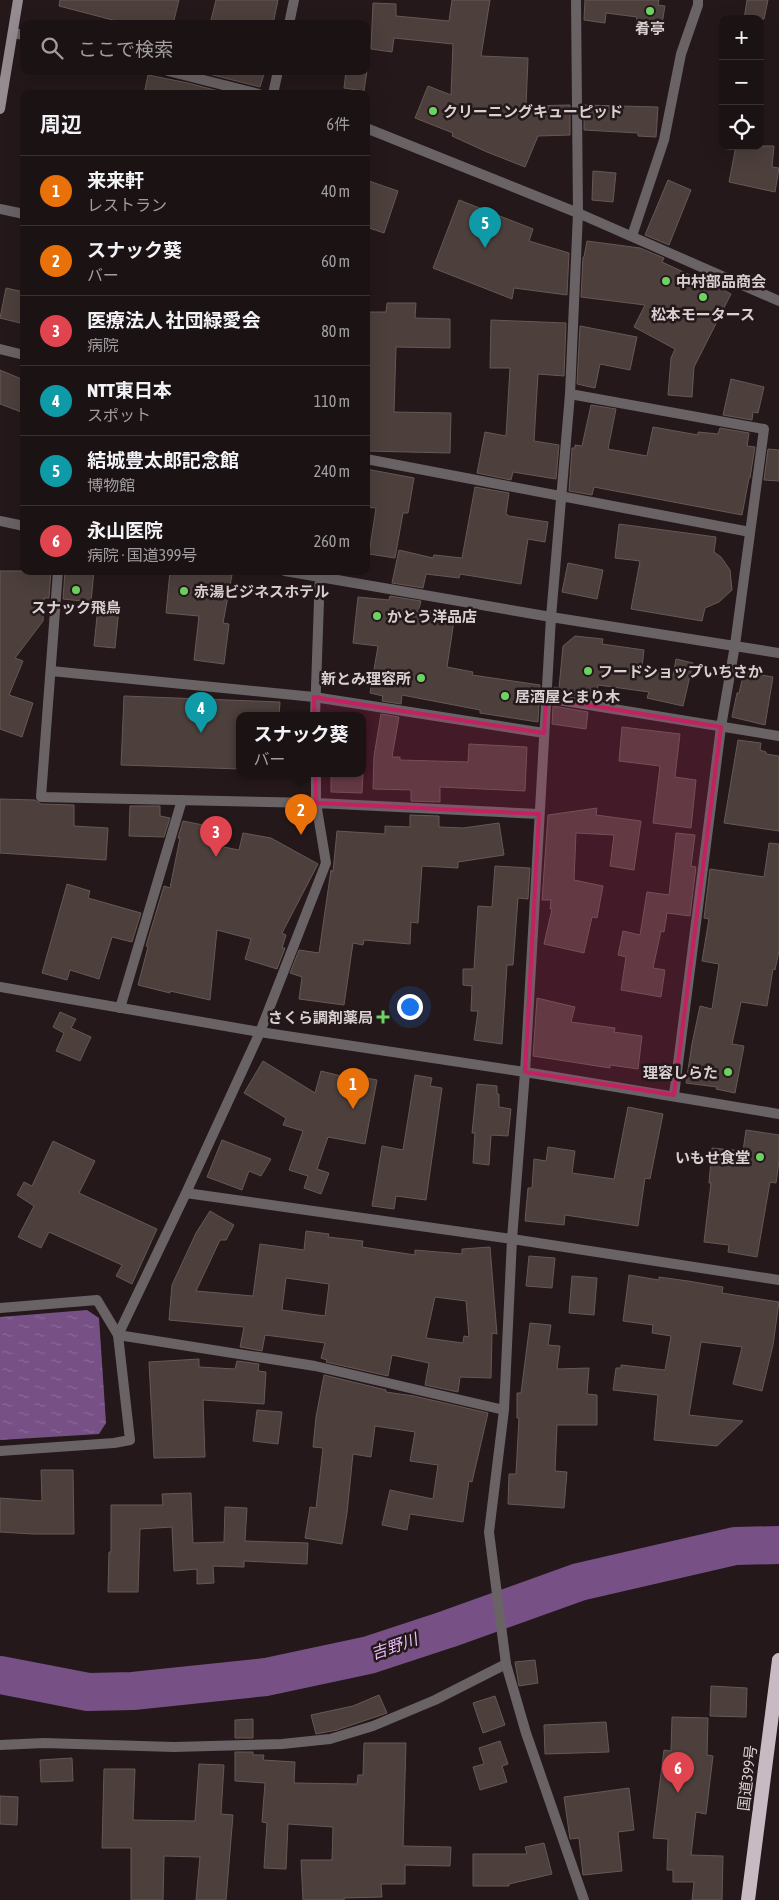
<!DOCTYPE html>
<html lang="ja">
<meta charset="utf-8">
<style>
body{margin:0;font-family:"Asap Condensed","Noto Sans JP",sans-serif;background:#241b1d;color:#f1f3f6}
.controls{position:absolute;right:15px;top:15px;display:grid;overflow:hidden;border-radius:10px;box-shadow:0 5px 20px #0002}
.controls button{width:45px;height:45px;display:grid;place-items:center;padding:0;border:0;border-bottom:1px solid #393234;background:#1b1214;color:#f1f3f6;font:25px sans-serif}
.you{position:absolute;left:409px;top:1006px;width:18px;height:18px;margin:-12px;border:4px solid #fff;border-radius:50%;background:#1a73e8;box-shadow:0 0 0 8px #1a73e833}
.badge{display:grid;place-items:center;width:32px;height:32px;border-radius:50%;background:#1a73e8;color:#fff;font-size:16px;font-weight:700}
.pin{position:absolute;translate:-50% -41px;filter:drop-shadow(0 1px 2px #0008)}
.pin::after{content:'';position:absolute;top:26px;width:18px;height:15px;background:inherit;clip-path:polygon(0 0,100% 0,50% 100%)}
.popup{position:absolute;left:236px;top:712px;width:130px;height:65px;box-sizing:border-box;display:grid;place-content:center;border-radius:10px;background:#1b1214;filter:drop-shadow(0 1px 4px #0005);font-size:16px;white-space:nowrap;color:#a09ea0}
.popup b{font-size:19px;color:#f1f3f6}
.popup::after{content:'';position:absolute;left:50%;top:100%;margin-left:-10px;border:10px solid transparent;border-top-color:#1b1214}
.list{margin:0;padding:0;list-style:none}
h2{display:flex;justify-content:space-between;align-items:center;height:65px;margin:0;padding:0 20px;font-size:21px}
h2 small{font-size:16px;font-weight:400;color:#a09ea0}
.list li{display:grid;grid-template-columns:32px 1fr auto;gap:15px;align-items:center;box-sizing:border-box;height:70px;padding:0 20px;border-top:1px solid #393234}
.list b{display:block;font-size:19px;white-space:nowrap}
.list p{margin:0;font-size:16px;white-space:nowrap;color:#a09ea0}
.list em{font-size:16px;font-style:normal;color:#a09ea0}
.icon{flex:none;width:28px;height:28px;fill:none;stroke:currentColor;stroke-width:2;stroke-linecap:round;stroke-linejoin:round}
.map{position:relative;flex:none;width:779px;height:1900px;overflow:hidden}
.search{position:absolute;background:#1b1214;box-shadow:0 5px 20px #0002;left:20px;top:20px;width:350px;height:55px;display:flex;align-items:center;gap:12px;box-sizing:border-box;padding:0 18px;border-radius:10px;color:#a09ea0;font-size:19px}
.panel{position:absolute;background:#1b1214;box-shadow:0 5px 20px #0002;left:20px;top:90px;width:350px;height:485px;border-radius:10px}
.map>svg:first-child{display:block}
</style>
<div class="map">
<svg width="779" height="1900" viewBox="0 0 779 1900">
<defs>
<pattern id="water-ripples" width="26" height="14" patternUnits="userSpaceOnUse" patternTransform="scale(1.25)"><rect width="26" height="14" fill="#775186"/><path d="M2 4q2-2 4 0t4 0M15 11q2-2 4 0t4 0" fill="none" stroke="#8a6996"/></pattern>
</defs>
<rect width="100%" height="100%" fill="#24181a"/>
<path fill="url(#water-ripples)" d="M87 1310 99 1318 106 1423 99 1434 0 1440V1317Z"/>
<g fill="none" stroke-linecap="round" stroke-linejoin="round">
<path stroke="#775186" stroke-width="38" d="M0 1675 88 1692 133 1691 266 1677 369 1655 448 1629 579 1582 735 1546 779 1545"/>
</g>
<path fill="#4c3f3c" stroke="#665855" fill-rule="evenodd" d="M60 0H179L173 24H128L59 6Z
M216 0H278L273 24H210Z
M452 0H490L481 56 528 58 526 106 570 105V135L538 136 525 167 487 152 452 136 453 133 415 118 428 86 451 95 453 44 394 38 392 52 371 49 373 3 396 4V16L449 21Z
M585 0H659L658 5 665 6 661 30 636 26 637 17 606 13 605 23 584 20Z
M747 0H768L764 19H744Z
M197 71H265L260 87Z
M346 71H367L364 91 344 88Z
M148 75 188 83 230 94H144Z
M584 105 658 107 656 137 638 136V133L584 130Z
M736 146H774L772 167 779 168 775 192 729 182Z
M593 171 616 173 613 202 592 200Z
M366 180 398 191 384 233 366 227Z
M668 180 691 190 669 245 645 235Z
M459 200 533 229 529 241 569 253 567 295 514 288 512 299 433 268Z
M587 241 640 248 664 258 662 262 694 277 695 275 731 294 694 367 692 397 668 395 671 358 675 349 634 327 645 305 581 297 583 257H584Z
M6 288 24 292V324L0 318Z
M387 303H416L415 318 450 319V348L396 347 394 412 451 413 450 453 366 451V312H386Z
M491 320 566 323 564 376 538 374 534 441 559 445 556 479 513 472 511 480 477 473 485 432 506 436 510 368H490Z
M580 326 637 337 630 370 600 364 595 388 577 384Z
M0 370 24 380V413L0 404Z
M731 379 764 387 758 413 753 412 752 420 723 415Z
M591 405 616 409 608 449 647 456 653 427 698 435V432L718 434 720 428 749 433 747 446 755 447 750 478H749L742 515 594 487 592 495 569 491 572 448H575V445L582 446Z
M768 449 779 450V481L764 480Z
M366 469 414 478 408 513H403L395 558 369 554 376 508 366 507Z
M475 487 509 493 506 514 509 516 548 522 545 542 528 539 521 584 460 574 459 578 426 574 423 588 392 583 399 550 433 558 434 555 462 558Z
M619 524 716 537 714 552 721 557 730 570 732 590 719 602 705 608 702 621 631 609 640 561 615 558Z
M568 563 603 570 597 599 562 592Z
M0 571H51L49 598H44L43 621 15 658 23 661 9 695 33 703 22 737 0 729Z
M65 571H94L91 602 63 599Z
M170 571 204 574 205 571H211L232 575 223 623 229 624 224 664 194 660 199 616 166 613Z
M390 596 421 601 419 609 455 614 447 667 473 672 472 675 540 685 538 722 480 713V710L402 695 401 704 382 701 383 696 370 693 378 646 353 643 358 597 389 600Z
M98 607 119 608 115 648 94 646Z
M575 636 603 639 602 644 644 650 642 667 673 675 676 659 693 663 683 706 647 698 649 692 598 685 596 698 554 692V687L559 688 563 646Z
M744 672 773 677 765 725 732 717 737 693H739Z
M124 696 280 702 279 716H240V769L121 765Z
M553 706 588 712 586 729 552 724Z
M381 714 399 717 392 757H400V760L468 762 469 744 527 747 525 791 440 787V802L411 801V790L373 789 374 756Z
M622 727 680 734 675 777 696 780 691 828 653 823 660 766 619 761Z
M738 740 761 743 760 750 766 752V754L779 756V831L724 823Z
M331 774H363L362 793 331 792Z
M0 799 35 800 41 804 74 805V826L108 828 106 860 0 853Z
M130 806H160V816L170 818 164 837 129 836Z
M597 808 596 815 641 821 634 870 610 866 614 835 576 833 574 880 603 886 597 918 592 917 584 953 544 944 552 909H550L551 900H542L548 815Z
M410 815 439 816V827L463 828 499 823 504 855 458 862V868L422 866 418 923 411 922 410 944 364 940 363 945 353 943 344 1005 299 999 302 977 290 973 299 950 319 953 331 870 333 872 337 831 385 834V826L410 827Z
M183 821 208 826 204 843 239 850 243 833 271 838 318 864 282 933 286 935 282 948H285L277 969 245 959 251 939 217 930 210 1000 170 991V993L138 985 148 947 146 946 164 886 170 888 180 838H178Z
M676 833 695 835 691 866 696 867 690 916 667 913 664 932 661 931 653 968 665 970 661 997 621 990 626 957 618 955 623 931 640 935 647 892 669 895Z
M769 843 779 844V951L775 970 773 969 767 1006 741 1002 732 1044 744 1046 735 1093 716 1089 717 1087 686 1083 692 1044 700 1006 712 1009 719 964 702 961 709 919 704 918 710 869 764 877Z
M495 866 530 868 528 899 518 898 513 965H507L502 1044 474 1040 478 1011H471L472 986 463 985V969H474L478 906 492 907Z
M67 884 90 891 88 898 141 913 132 942 112 937 99 979 70 970 67 980 42 973Z
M537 998 575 1007 571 1022 615 1028 614 1032 642 1036 638 1069 610 1065V1068L533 1056Z
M60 1012 76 1019 71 1028 91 1037 80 1061 56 1051 64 1033 53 1027Z
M263 1061 315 1093 321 1071 345 1077 346 1074 377 1080 365 1144 328 1137 317 1169 329 1173 321 1194 304 1188 308 1176 289 1170 303 1131 283 1125 286 1118 244 1093Z
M415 1075 432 1078 430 1086 442 1088 426 1200 396 1196 394 1209 372 1206 382 1146 403 1150Z
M477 1084 497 1086V1094H499V1107L511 1109 508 1136 491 1135 489 1165 473 1163 475 1133H472Z
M628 1107 663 1114 650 1179 645 1178 638 1226 565 1215 564 1225 525 1221 528 1188H532L534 1159 546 1161 548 1147 575 1151 572 1173 614 1179Z
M746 1130 779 1135V1161L776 1183 770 1182 757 1257 728 1252 729 1245 704 1242 711 1183H709L712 1148 743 1151Z
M222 1140 271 1159 261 1176 249 1171 242 1190 207 1177Z
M53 1141 95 1161 79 1193 157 1229 132 1284 116 1276 122 1265 49 1232 41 1248 18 1237 34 1206 17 1195 24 1182 32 1186Z
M210 1211 234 1225 226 1240H220L196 1291 253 1296 260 1244 304 1250 306 1231 329 1234 328 1237 363 1241 362 1247 415 1255V1250L462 1254V1249L490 1247 497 1334 492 1333 491 1378 460 1377 458 1392 425 1385 429 1363 392 1355 388 1376 326 1362 327 1360 321 1358 325 1343 265 1335 262 1351 240 1347 244 1327 169 1320 172 1285 196 1233ZM286 1278 329 1284 325 1316 282 1310ZM435 1297 466 1301 469 1337 464 1336 463 1343 426 1338Z
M529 1256 555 1258 552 1288 526 1286Z
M629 1275 659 1280V1277L688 1281 723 1287 722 1293 779 1302 773 1345 762 1391 733 1384 742 1347 701 1342 689 1415 743 1421 717 1446 654 1440 658 1395 613 1390 616 1368H621V1365L665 1370 671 1336 652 1333 653 1325 623 1321Z
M572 1276 597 1278 594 1315 569 1313Z
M530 1323 551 1325 548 1345 560 1346 557 1369 589 1368 587 1394 597 1395V1425H557L555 1471 567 1472 564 1508 508 1504 509 1474H516L519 1418H517V1393H521Z
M199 1359V1367L235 1369 237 1361 259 1364 258 1371 266 1372 264 1404 203 1400 205 1457 154 1458 149 1362Z
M324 1375 386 1390V1392L414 1396 488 1413 472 1482 469 1481 463 1522 410 1514 407 1530 382 1525 390 1490 433 1499 438 1465 410 1461 415 1432 375 1426 371 1457 353 1454 347 1513 342 1544 305 1538 310 1507 316 1508 323 1448 313 1447 316 1417Z
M257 1410 282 1412 278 1444 253 1441Z
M41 1470H73L74 1534H33L0 1532V1498L42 1501Z
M191 1493 193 1543 224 1542 225 1507 247 1508 245 1541 308 1543 307 1564 244 1561V1567L213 1566 214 1583 197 1584V1569L174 1571 172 1527 140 1529 138 1592H108L109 1552H111V1505H163L162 1494Z
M535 1660 538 1683 519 1686 515 1662Z
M711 1686 747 1688 746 1717 710 1716Z
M379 1695 387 1713 337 1730 316 1734 311 1715 353 1706Z
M495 1696 505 1725 483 1733 473 1703Z
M672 1717 708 1718 707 1755 713 1756 706 1814 696 1812 691 1855 723 1856 722 1900H692L694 1882H673V1870H667L668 1839 653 1838 664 1750 671 1751Z
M253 1719V1738H235V1720Z
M606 1722 609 1752 545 1754 544 1725Z
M500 1741 508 1764 502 1766 507 1782 480 1790 473 1767 484 1764 479 1748Z
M364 1743H406L403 1846 451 1847 450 1866 405 1865V1884H381L382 1897 344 1898V1900H303L301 1860H332L333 1827 288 1824 286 1869 264 1868 267 1823 262 1822 265 1783 235 1781V1752H253V1755H264L263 1760 295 1762 294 1783 357 1784 358 1775H363Z
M72 1758 73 1781 41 1782 40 1760Z
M199 1764 224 1765 221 1814 233 1815 226 1900H196L200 1857 164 1856 163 1900H131V1848H102L104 1769H135L133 1820 195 1821Z
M629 1788 634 1830 618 1832 622 1871 583 1875 579 1838 570 1839 564 1797Z
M0 1796 18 1797 17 1825 0 1824Z
M544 1843 552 1874 509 1884V1886H473V1854H527L525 1847Z"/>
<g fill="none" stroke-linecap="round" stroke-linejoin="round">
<path stroke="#696366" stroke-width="10" d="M576 0 578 213
M289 24 294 0
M273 94 278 71
M0 1308 97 1300 118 1335 130 1440 114 1443 0 1451
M0 1745 44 1743 174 1747 282 1744 330 1739 373 1726 435 1700 506 1664"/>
<path stroke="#696366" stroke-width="10" d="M0 209 24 214
M578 213 570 394 551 617 525 1072 512 1239 504 1410 489 1532 506 1664 526 1733 584 1900
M632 236 664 140 681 54 698 5V0
M0 349 24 355
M570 394 764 429 735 645 721 727 674 1095
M366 459 750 532
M0 521 24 526
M58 571 41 797 316 803 539 814
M285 571 551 617 779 653
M51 671 314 697 544 733
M546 698 779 736
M315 716 320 572
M316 774V803L326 863 260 1032 186 1193 118 1335 315 1366 504 1410
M120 1008 182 800
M186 1193 512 1239 779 1280"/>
<path stroke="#696366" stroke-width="10" d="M13 33 24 35
M168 71 259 94
M366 128 578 213 779 301
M0 987 260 1032 525 1072 779 1114"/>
<path stroke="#958c91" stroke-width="10" d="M0 109 18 0"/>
<path stroke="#c8bac2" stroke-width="14" d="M748 1900 779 1660"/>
</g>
<path fill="#c32161" fill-opacity="0.2" stroke="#c32161" stroke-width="4" stroke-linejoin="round" d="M314 697 544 733 546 698 721 727 674 1095 525 1072 539 814 316 803Z"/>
<g fill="#6cd362" stroke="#24181a" stroke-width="2">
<circle cx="650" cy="11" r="5"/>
<circle cx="433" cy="111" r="5"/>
<circle cx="666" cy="281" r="5"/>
<circle cx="703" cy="297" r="5"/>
<circle cx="76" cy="590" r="5"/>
<circle cx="184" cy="591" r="5"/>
<circle cx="377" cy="616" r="5"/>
<circle cx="588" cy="671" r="5"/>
<circle cx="421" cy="678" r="5"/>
<circle cx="505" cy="696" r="5"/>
<path d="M380.5 1009.5h5v5h5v5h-5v5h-5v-5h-5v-5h5z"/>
<circle cx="728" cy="1072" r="5"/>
<circle cx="760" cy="1157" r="5"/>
</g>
<g text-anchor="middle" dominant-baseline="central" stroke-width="5" stroke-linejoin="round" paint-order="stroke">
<g font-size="15" font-weight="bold" fill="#d9d0d2" stroke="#24181a" text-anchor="start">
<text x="650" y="28" text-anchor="middle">肴亭</text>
<text x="443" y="111">クリーニングキューピッド</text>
<text x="676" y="281">中村部品商会</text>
<text x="703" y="314" text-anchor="middle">松本モータース</text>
<text x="194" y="591">赤湯ビジネスホテル</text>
<text x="76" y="607" text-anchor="middle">スナック飛鳥</text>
<text x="387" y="616">かとう洋品店</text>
<text x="598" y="671">フードショップいちさか</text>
<text x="411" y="678" text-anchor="end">新とみ理容所</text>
<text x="515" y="696">居酒屋とまり木</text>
<text x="373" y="1017" text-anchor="end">さくら調剤薬局</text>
<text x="718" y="1072" text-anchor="end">理容しらた</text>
<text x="750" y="1157" text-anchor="end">いもせ食堂</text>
</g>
<g font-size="15" fill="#d9d0d2" stroke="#24181a">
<text transform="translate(747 1778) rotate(-83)">国道399号</text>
</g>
<g font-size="16" font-style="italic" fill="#eabdfd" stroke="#24181a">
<text transform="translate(394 1646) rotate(-19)">吉野川</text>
</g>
</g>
</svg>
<div class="controls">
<button>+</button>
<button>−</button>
<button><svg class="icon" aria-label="locate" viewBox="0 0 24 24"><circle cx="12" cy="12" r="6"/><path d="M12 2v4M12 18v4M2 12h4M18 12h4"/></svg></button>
</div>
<div class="you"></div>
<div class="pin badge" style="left:353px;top:1109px;background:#e8710a">1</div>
<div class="pin badge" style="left:301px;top:835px;background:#e8710a">2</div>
<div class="popup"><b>スナック葵</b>バー</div>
<div class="pin badge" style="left:216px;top:857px;background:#e0444e">3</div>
<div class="pin badge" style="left:201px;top:733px;background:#0f9aa8">4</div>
<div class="pin badge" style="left:485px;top:248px;background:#0f9aa8">5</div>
<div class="pin badge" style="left:678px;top:1793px;background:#e0444e">6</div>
<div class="search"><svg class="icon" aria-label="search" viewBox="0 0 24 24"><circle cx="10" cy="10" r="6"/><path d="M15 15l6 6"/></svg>ここで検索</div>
<section class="panel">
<h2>周辺<small>6件</small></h2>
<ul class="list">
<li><span class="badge" style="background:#e8710a">1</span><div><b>来来軒</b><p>レストラン</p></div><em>40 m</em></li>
<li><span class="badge" style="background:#e8710a">2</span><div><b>スナック葵</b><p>バー</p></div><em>60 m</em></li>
<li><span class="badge" style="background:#e0444e">3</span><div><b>医療法人 社団緑愛会</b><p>病院</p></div><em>80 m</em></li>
<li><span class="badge" style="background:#0f9aa8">4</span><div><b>NTT東日本</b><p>スポット</p></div><em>110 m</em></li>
<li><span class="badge" style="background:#0f9aa8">5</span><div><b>結城豊太郎記念館</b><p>博物館</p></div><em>240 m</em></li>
<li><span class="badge" style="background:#e0444e">6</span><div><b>永山医院</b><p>病院 · 国道399号</p></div><em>260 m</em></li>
</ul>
</section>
</div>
